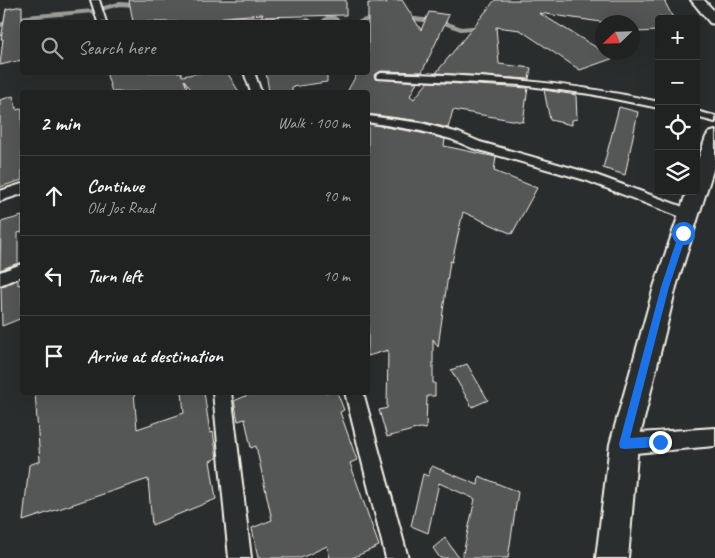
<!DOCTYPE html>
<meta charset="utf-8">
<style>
body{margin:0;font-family:Caveat,sans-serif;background:#2d2f2f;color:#f1f3f6}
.controls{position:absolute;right:15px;top:15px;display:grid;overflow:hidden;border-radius:5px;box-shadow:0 5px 20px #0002}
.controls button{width:45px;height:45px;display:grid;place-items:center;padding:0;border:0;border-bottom:1px solid #3d3f40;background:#202222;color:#f1f3f6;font:25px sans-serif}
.compass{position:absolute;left:595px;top:15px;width:45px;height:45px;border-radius:50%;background:#202222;box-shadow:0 5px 20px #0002;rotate:247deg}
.stop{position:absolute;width:15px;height:15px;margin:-11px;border:4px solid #1a73e8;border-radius:50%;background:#fff}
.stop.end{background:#1a73e8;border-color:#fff;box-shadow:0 1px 5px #0008}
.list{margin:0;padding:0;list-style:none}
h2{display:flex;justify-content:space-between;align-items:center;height:65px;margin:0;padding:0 20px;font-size:21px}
h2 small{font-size:16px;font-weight:400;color:#a2a4a5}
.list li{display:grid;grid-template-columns:32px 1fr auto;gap:15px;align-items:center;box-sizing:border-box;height:80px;padding:0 20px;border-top:1px solid #3d3f40}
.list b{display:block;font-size:19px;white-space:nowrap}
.list p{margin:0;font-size:16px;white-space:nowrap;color:#a2a4a5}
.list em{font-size:16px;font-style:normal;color:#a2a4a5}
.icon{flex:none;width:28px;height:28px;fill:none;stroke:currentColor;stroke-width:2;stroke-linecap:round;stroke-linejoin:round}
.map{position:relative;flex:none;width:715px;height:558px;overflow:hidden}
.search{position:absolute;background:#202222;box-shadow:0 5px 20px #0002;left:20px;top:20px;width:350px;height:55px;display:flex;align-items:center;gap:12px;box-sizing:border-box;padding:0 18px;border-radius:5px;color:#a2a4a5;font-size:19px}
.panel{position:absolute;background:#202222;box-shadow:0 5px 20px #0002;left:20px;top:90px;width:350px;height:305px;border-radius:5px}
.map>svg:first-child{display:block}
</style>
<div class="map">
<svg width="715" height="558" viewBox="0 0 715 558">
<rect width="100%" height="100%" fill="#2a2d2e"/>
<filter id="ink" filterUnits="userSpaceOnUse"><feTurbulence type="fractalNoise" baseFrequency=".02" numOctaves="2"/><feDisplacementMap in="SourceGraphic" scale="10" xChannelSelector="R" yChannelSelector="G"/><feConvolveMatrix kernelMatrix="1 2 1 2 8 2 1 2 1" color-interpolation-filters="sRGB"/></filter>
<g filter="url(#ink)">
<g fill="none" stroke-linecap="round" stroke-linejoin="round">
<path stroke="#9f9f9a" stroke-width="4" d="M228 15 238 18H273L275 22
M406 18 442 22 461 29 472 28
M291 22 308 20 311 22
M323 22 327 18H334L340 22
M360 22 374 17
M0 25 26 17 93 11 119 4 135 5"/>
</g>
<path fill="#555756" stroke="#f4f1e8" d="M129 0H346V15L261 17 263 14 222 17 219 22H133Z
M385 0H402L421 30 429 12 449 15 422 72 381 71 374 75 375 79 417 82 410 96 414 99 428 82 528 88 523 122 453 110 448 128 421 121 368 114V92H347L358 72H368V3H387Z
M495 0H664L673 18 659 17V31L636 32 632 28V22H601L539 13 614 58 580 70 520 30 496 27 499 64 531 68 529 79 436 73Z
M22 6V60L0 65 3 39H1L6 9Z
M106 72H181L182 76 205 72H227L239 92H193L184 80 187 88 170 92H112Z
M266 72H327V82L292 87V92H269Z
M544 90 576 95 577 119 572 120V125L550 120Z
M13 96 17 110 22 108V180L0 187V100Z
M619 107 638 112 625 175 603 168Z
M368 124 421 133 445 139 444 146 496 157 494 171 537 188 512 234 463 212 452 262 450 261 438 347 433 339V383H435V396H427L426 429 420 428 387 437 379 410 387 408 388 350 368 356Z
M22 216V232L18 233V263L0 270 1 222Z
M18 279V285L22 284V318L2 326 1 287Z
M467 364 488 400 472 407 451 370Z
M35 392H134L137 429 184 413 182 392H204L210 433 213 432 217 458 210 461 216 499 152 525 148 479 23 521 29 465 40 461Z
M247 392H337L344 410 340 412 357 460 350 463 379 546 352 558H330L327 546 301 558H258L252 528 272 520 256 446 251 448 245 419 238 421 235 405 234 401 248 395Z
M432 466 478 485 479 476 518 492 508 558H462L475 499 439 483 428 533 411 526 423 474 428 476Z
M445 538 459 558H440L433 548Z"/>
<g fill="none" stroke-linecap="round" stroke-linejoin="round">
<defs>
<path id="street" d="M91 0H99L106 22H98Z
M244 72H254L261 92H251Z
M381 73C475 75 567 81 659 102V108L590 94 521 85 377 78 376 76Z
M696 111 715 116V122L696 117Z
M368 116 421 123 459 133 480 142 593 174 694 211 696 215 694 219 689 220 585 180 472 148 451 139 421 131 368 122Z
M22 184V194L0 201V191Z
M22 264V276L0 285V272Z
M213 392H231L251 558H229Z
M345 392H363L408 558H386Z
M715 428V446L624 454 617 451 614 444 617 437 624 434Z"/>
<path id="secondary" d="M691 0H704L715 12V24L710 23Z
M715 131V164L676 287 638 444 628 558H596L610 444 654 287 687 191H696V166L706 137 709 133Z"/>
</defs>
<use href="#street" stroke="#f4f1e8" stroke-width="4"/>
<use href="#secondary" stroke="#f4f1e8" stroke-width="4"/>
<use href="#street" fill="#2a2d2e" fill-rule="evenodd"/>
<use href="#secondary" fill="#2a2d2e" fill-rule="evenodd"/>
</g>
</g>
<path fill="#1a73e8" d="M683 230 687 233 669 287 630 438 660 436 664 438 665 442 664 445 660 447 624 449 620 448 619 444 661 287 679 233Z"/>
</svg>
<div class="controls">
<button>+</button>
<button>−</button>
<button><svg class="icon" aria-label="locate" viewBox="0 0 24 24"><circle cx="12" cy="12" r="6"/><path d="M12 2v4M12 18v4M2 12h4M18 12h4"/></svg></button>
<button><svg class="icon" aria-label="layers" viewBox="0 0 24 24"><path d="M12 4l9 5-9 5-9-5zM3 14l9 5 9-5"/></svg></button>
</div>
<svg class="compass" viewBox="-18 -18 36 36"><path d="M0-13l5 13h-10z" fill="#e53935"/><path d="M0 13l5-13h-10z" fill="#a2a4a5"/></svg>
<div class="stop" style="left:683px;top:233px"></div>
<div class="stop end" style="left:660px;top:442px"></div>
<div class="search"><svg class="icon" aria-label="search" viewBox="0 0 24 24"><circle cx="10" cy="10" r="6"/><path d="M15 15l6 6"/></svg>Search here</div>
<section class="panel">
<h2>2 min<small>Walk · 100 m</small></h2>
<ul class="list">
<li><svg class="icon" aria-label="ahead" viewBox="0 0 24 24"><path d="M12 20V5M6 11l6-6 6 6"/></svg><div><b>Continue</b><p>Old Jos Road</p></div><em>90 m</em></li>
<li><svg class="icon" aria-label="left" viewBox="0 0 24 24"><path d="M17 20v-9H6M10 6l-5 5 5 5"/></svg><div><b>Turn left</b></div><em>10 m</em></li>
<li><svg class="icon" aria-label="arrive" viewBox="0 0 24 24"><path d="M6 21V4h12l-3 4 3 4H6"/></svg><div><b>Arrive at destination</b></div></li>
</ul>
</section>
</div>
